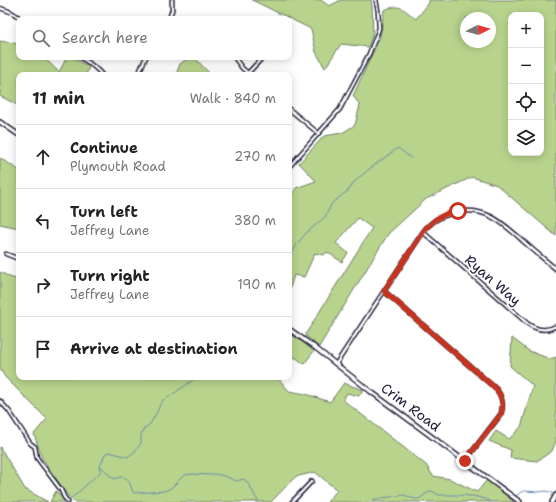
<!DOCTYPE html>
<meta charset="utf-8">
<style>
body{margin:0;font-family:"Shantell Sans",sans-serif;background:#f6f6f6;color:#222}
.controls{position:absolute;right:12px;top:12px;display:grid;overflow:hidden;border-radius:8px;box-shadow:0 2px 10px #0003}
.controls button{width:36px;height:36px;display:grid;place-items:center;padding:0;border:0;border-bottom:1px solid #e0e0e0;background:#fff;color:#222;font:20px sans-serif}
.compass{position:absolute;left:460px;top:12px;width:36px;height:36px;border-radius:50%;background:#fff;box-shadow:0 2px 10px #0003;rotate:84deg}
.stop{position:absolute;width:12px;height:12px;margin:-9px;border:3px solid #c8321e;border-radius:50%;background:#fff}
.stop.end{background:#c8321e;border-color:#fff;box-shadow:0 1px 4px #0008}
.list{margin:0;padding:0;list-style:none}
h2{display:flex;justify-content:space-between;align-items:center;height:52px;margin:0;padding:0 16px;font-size:17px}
h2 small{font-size:13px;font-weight:400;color:#767676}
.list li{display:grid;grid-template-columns:26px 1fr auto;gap:12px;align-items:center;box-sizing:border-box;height:64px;padding:0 16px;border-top:1px solid #e0e0e0}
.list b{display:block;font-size:15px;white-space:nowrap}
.list p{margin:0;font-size:13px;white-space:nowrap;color:#767676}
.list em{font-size:13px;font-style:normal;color:#767676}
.icon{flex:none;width:22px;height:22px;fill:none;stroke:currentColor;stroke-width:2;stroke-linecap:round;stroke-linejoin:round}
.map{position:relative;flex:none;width:556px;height:502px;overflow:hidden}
.search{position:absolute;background:#fff;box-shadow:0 2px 10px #0003;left:16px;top:16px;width:276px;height:44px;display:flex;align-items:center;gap:10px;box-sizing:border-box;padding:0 14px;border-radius:8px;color:#767676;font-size:15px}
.panel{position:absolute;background:#fff;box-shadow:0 2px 10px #0003;left:16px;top:72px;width:276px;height:308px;border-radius:8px}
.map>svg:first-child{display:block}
</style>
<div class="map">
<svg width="556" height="502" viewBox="0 0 556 502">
<rect width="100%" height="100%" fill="#fff"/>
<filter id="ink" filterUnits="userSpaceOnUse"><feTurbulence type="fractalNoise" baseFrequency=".025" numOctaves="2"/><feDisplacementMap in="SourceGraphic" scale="8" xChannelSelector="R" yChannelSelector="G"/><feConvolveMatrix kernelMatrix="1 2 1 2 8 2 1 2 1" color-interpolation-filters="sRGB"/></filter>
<g filter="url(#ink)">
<path fill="#b8d48c" stroke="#6d7b64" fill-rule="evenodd" d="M252 0H321L329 6 341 0H371L372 5 373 33 368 47 341 44 325 68 316 52 311 29Z
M429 0H556V236L497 185 472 177 426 199 388 234 319 347 305 335 372 228 358 218 336 243 348 253 342 262 327 252 324 255 315 253 304 277 294 275 289 291V199L296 188 316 181 299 163 324 136 342 133 355 125 360 105 353 96 380 37 384 10C401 3 403 9 416 19L429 3ZM511 15H541V153H511ZM466 18H490V42H466Z
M0 41 19 44V57H43L59 72 67 57H72L89 67 86 75H19V106L0 96Z
M189 57H194L211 75H176L180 64Z
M0 158 19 170V228L0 224Z
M0 272 12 278 19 279V377H277L289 391 306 394 330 402 344 383 363 390 359 396 347 393 343 400 426 465 433 476 450 479 477 492 487 480 514 502H327L337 490 315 472 295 477 271 502H74L68 496 42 458 34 434 47 419 5 377 0 369Z
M289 332 314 351 304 364 295 357 289 364Z
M512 338 529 351 550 359 556 357V441L552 451 537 461 510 458 511 450 489 441 496 431 509 439 521 427 533 386 510 366Z
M0 447 25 489 48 502H0Z
M56 491 66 502H50Z"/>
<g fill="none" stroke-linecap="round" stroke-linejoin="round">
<path stroke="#698bac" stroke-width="1" d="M289 259 297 244 306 233 325 217 332 203 349 190 354 182 368 170 398 148 411 158
M100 467 103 468 110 476 115 479C128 473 129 482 133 492L135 493 164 491 171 488 182 477 185 475 192 474 210 475 216 474 227 477 236 481 244 479C251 485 253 495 259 502
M516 496 521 492 525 491 539 492 546 491 553 493
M68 501C74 496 80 491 86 485 91 480 96 477 101 471L100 467 105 454 109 452 128 457 135 451 141 443V435L144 429 150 424 157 412 161 402 182 388 194 379V377
M371 502 375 499 404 495 415 499H419L430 491C434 491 436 494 439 495 453 495 480 494 491 502
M512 502 513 501"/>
<defs>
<path id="minor" d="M0 8 11 12 22 19
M169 19 172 10V0
M80 57C88 62 96 67 102 75
M234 57 242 68 250 75
M248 73 263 57
M138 75 146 57
M289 109 318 133
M289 167 340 109 369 54 377 34 379 28 378 11 376 0
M423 232 528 324C537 330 546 332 556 326
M6 254 19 259
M384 291 495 388C502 395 504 405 501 414L465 461
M336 364 423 232C430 222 441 216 453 213 484 205 502 222 523 241 534 251 545 260 556 269
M0 401 9 411 30 443 35 447 37 458 61 490 64 497 68 502
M292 502 312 481"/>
<path id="tertiary" d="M0 122 19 135
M289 329 313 346 370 391 520 502
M552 502 556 495"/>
</defs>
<use href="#minor" stroke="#22223b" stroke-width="5.5"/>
<use href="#tertiary" stroke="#22223b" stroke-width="6"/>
<use href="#minor" stroke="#fff" stroke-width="2.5"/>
<use href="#tertiary" stroke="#fff" stroke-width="3"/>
</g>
</g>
<g fill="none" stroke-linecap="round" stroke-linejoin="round" filter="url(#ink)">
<path stroke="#c8321e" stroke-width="5" d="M458 211 446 214 436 219 426 228 384 291 495 388C502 395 504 405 501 414L465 461"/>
</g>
<g text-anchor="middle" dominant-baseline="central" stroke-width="3.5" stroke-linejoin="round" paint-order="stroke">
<g font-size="14" fill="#22223b" stroke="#fff">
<text transform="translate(493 280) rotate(41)">Ryan Way</text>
<text transform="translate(411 407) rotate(37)">Crim Road</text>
</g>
</g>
</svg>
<div class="controls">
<button>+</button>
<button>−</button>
<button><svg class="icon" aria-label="locate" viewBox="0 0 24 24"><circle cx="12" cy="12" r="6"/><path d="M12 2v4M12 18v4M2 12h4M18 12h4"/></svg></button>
<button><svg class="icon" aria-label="layers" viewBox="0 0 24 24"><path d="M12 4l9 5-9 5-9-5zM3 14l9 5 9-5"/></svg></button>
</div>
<svg class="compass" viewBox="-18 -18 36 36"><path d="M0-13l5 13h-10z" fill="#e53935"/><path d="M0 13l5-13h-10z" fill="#767676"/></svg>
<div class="stop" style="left:458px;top:211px"></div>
<div class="stop end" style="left:465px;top:461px"></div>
<div class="search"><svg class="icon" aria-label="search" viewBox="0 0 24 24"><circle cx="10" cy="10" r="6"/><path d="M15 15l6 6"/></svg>Search here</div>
<section class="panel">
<h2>11 min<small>Walk · 840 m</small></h2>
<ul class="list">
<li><svg class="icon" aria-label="ahead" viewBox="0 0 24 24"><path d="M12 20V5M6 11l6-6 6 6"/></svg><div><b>Continue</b><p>Plymouth Road</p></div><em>270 m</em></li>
<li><svg class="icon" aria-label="left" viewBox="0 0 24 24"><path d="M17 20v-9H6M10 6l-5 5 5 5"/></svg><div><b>Turn left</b><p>Jeffrey Lane</p></div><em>380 m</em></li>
<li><svg class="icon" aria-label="right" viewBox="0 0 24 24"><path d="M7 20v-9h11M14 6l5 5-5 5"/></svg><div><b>Turn right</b><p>Jeffrey Lane</p></div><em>190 m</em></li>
<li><svg class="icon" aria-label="arrive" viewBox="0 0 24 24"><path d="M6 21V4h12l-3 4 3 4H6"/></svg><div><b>Arrive at destination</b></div></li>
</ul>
</section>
</div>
